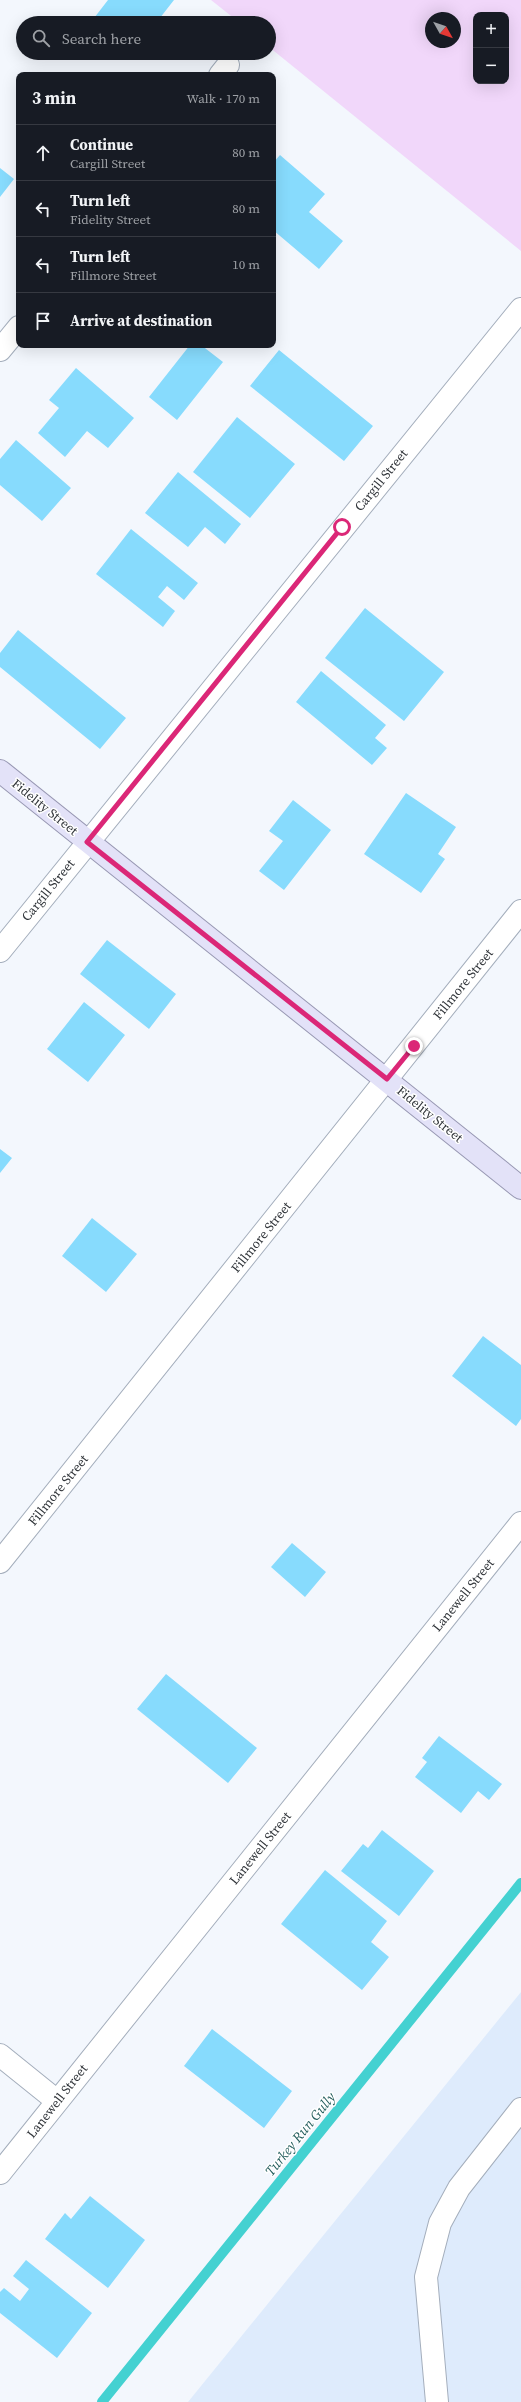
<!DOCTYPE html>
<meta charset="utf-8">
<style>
body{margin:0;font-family:"Source Serif 4",serif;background:#242831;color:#f1f3f6}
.controls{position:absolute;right:12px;top:12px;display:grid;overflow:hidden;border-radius:8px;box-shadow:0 4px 16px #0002}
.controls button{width:36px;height:36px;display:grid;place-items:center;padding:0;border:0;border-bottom:1px solid #363941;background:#171b24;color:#f1f3f6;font:20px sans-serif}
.compass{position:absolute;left:425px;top:12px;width:36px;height:36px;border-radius:50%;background:#171b24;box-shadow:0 4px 16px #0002;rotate:130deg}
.stop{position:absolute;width:12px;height:12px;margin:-9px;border:3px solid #db2777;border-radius:50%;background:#fff}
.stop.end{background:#db2777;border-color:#fff;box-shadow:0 1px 4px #0008}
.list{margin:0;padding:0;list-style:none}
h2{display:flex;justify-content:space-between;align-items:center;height:52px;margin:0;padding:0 16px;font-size:17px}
h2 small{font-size:13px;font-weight:400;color:#9ea1a6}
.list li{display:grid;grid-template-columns:26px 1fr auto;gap:12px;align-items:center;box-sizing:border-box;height:56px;padding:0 16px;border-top:1px solid #363941}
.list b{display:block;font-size:15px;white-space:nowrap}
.list p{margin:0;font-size:13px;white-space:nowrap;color:#9ea1a6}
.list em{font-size:13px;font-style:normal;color:#9ea1a6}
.icon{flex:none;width:22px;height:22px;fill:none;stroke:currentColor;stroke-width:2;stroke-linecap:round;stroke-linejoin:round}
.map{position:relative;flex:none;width:521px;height:2402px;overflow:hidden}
.search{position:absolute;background:#171b24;box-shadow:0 4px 16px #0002;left:16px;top:16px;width:260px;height:44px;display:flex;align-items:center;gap:10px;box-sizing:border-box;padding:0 14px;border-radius:22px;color:#9ea1a6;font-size:15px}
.panel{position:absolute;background:#171b24;box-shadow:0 4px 16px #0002;left:16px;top:72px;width:260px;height:276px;border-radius:8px}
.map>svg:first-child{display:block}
</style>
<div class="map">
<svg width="521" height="2402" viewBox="0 0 521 2402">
<rect width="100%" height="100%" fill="#f3f7fd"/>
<path fill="#deebfc" d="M521 1992V2402H188Z"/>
<path fill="#f1d7fa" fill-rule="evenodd" d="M211 0H521V251L269 47V23H240ZM476 15H506V81H476ZM431 18H455V42H431Z"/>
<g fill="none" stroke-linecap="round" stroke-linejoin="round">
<path stroke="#44d1d1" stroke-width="10" d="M102 2402 521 1883"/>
</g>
<path fill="#87dbfd" d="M108 0H174L156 23H92L91 22Z
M280 155 325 194 309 212 343 241 319 269 273 230V163Z
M0 168 14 179 0 197Z
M190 345H201L223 362 177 420 149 397Z
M279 350 373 426 344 461 250 386Z
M76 368 134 418 108 448 87 431 65 457 38 433 59 408 49 400Z
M237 417 295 464 250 518 193 472Z
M16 440 71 488 42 521 0 485V459Z
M178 472 241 524 225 544 205 527 188 547 145 513Z
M131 529 198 583 184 600 167 586 158 597 175 611 163 627 96 574Z
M365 608 444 672 404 721 325 658Z
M18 630 126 718 100 749 0 667V653Z
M321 671 386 725 375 738 387 748 372 765 296 702Z
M406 793 456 827 438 854 445 859 421 893 364 854Z
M293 800 331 830 284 890 259 871 283 841 269 831Z
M107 940 176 994 149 1029 80 974Z
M84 1002 125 1035 88 1082 47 1049Z
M0 1149 12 1158 0 1173Z
M92 1218 137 1254 106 1292 62 1256Z
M483 1336 521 1365V1419L516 1426 452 1376Z
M292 1543 326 1572 305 1597 271 1567Z
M166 1674 257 1748 228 1783 137 1709Z
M439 1736 502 1784 489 1800 478 1791 461 1813 415 1777 427 1762 422 1758Z
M382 1830 434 1871 399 1916 341 1871 363 1844 368 1848Z
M325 1870 387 1921 371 1942 389 1957 362 1990 281 1924Z
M212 2029 292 2091 264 2128 184 2066Z
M90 2196 145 2240 108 2288 45 2239 65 2213 71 2219Z
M26 2260 92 2313 57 2358 0 2313V2292L4 2288 20 2301 29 2289 13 2276Z"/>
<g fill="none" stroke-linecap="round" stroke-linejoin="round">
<defs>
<path id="minor" d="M220 75 228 65
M0 350 19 327
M0 951 521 309
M0 1562 521 911
M0 2055 57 2101
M0 2173 521 1523
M437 2402 426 2277 440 2223 459 2188 521 2109"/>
<path id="major" d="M0 771 521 1188"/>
</defs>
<use href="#minor" stroke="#a4aebc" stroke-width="24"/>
<use href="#major" stroke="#9898b3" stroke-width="24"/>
<use href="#minor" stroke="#fff" stroke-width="22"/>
<use href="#major" stroke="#e3e2f8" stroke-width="22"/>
</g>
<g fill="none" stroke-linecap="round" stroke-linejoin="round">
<path stroke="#db2777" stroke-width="5" d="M342 527 87 842 387 1079 414 1046"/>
</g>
<g text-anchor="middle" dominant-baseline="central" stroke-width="3" stroke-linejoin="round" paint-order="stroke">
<g font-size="13" fill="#31353a" stroke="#fff">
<text transform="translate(381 480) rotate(-51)">Cargill Street</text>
<text transform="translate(45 807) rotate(39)">Fidelity Street</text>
<text transform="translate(48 890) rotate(-51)">Cargill Street</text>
<text transform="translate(463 984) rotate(-51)">Fillmore Street</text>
<text transform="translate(430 1114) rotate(39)">Fidelity Street</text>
<text transform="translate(261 1237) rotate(-51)">Fillmore Street</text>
<text transform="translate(58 1490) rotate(-51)">Fillmore Street</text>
<text transform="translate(463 1595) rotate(-51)">Lanewell Street</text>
<text transform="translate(260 1848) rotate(-51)">Lanewell Street</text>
<text transform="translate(57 2101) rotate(-52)">Lanewell Street</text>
</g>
<g font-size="14" font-style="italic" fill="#265f5e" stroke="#fff">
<text transform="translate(300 2134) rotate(-51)">Turkey Run Gully</text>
</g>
</g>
</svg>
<div class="controls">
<button>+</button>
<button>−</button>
</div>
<svg class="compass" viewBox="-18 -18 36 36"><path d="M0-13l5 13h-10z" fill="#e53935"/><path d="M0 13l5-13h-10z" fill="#9ea1a6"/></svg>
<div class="stop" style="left:342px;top:527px"></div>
<div class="stop end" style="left:414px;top:1046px"></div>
<div class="search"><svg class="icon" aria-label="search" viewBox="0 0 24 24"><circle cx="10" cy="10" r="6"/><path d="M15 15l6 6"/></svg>Search here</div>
<section class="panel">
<h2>3 min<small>Walk · 170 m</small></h2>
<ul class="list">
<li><svg class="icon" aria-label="ahead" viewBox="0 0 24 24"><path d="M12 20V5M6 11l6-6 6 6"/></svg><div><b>Continue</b><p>Cargill Street</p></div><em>80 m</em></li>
<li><svg class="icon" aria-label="left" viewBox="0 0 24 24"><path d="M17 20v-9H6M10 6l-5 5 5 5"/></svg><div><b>Turn left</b><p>Fidelity Street</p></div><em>80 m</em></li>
<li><svg class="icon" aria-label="left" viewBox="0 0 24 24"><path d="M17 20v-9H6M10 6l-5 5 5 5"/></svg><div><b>Turn left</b><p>Fillmore Street</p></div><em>10 m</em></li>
<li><svg class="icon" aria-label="arrive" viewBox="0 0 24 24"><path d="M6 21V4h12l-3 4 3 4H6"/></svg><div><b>Arrive at destination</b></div></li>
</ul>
</section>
</div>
